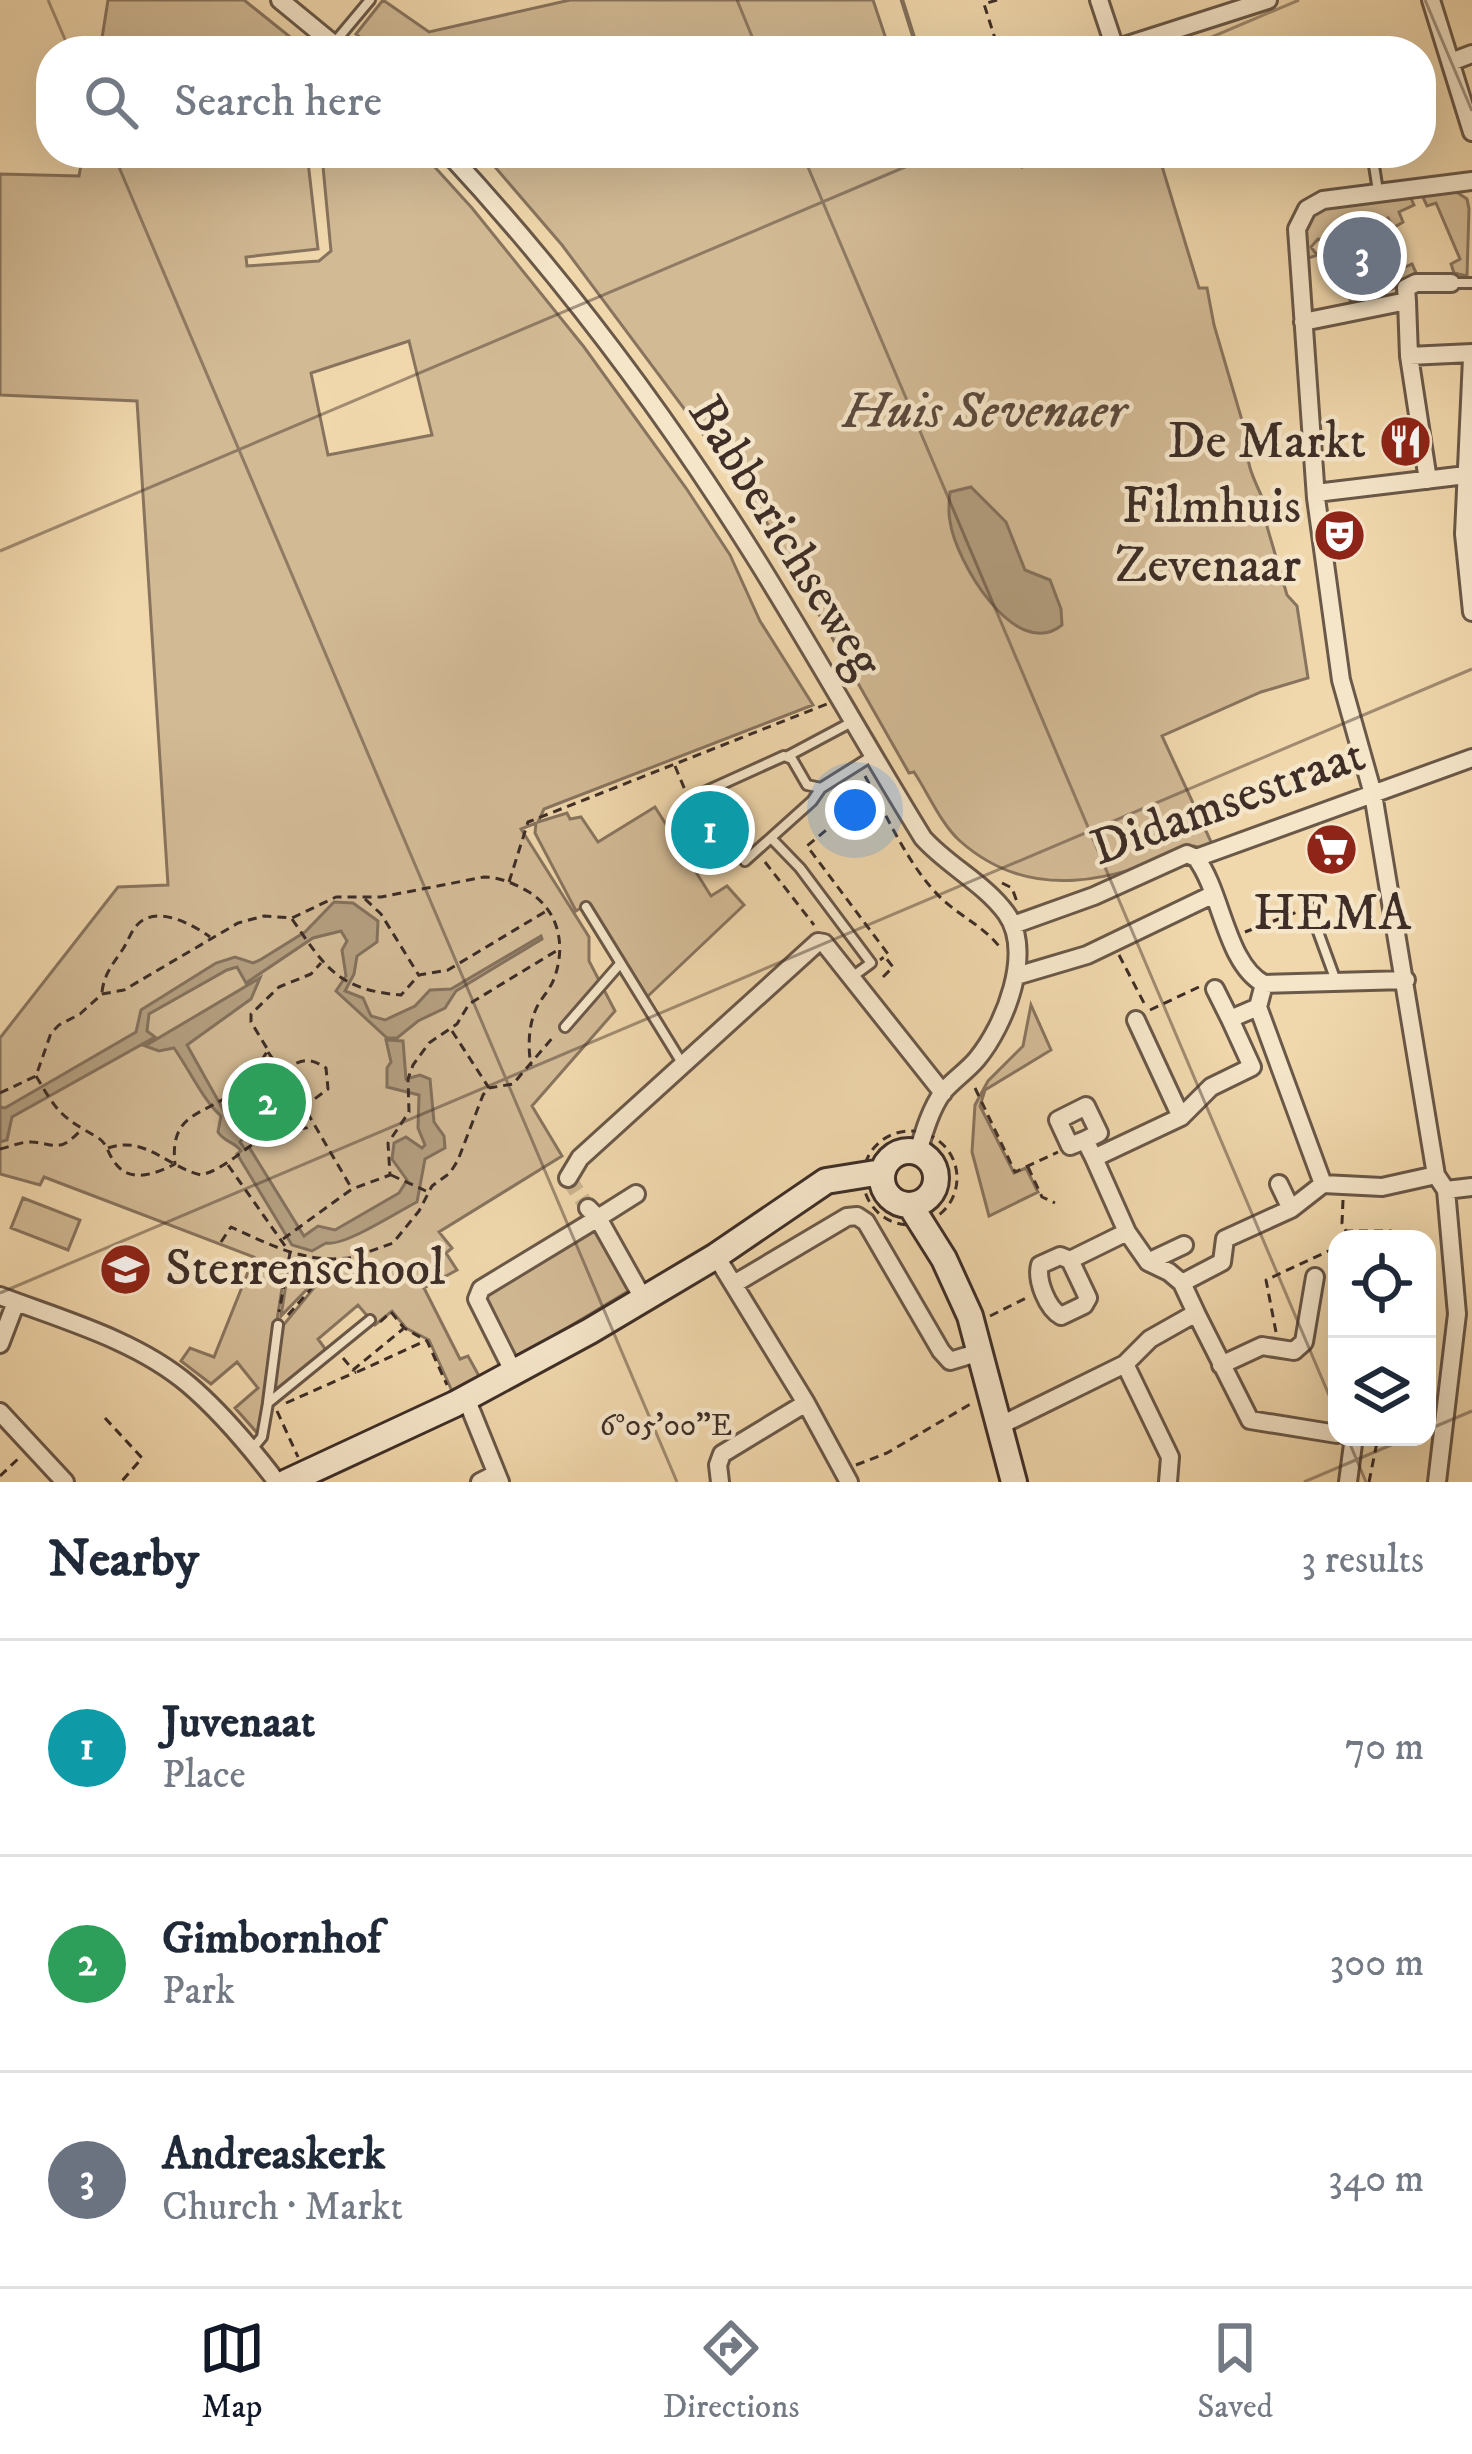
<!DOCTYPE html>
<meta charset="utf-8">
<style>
body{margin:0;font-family:"IM FELL DW Pica",serif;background:#f2f2f3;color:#1f2937}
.controls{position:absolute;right:36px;bottom:36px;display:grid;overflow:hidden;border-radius:24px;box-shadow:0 12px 48px #0002}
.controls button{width:108px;height:108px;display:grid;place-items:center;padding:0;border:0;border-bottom:3px solid #e0e1e3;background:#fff;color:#1f2937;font:60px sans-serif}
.you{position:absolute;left:855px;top:810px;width:42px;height:42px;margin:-30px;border:9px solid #fff;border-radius:50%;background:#1a73e8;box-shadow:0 0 0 18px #1a73e833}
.badge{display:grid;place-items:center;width:78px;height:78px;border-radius:50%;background:#111827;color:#fff;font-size:39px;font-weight:700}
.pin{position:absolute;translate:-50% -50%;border:6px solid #fff;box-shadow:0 3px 12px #0006}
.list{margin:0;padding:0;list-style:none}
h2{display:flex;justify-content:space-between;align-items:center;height:156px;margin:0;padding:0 48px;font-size:51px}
h2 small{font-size:39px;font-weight:400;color:#747a83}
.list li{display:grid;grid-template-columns:78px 1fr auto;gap:36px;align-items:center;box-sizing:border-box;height:216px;padding:0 48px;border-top:3px solid #e0e1e3}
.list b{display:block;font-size:45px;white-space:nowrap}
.list p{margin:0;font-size:39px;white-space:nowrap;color:#747a83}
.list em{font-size:39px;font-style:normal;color:#747a83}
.icon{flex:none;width:66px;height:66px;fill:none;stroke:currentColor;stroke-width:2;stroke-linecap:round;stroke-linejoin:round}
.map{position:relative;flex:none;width:1472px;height:1482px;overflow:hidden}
.search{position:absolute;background:#fff;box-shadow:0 12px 48px #0002;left:36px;right:36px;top:36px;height:132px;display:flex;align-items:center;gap:30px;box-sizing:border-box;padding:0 42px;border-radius:48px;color:#747a83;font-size:45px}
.sheet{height:804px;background:#fff}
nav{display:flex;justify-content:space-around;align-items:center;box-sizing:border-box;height:168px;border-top:3px solid #e0e1e3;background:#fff;font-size:33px;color:#747a83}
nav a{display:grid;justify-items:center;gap:6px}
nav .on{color:#111827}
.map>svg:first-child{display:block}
</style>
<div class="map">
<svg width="1472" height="1482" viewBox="0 0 1472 1482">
<rect width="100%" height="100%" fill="#f0d7ac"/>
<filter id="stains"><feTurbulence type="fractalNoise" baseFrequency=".00167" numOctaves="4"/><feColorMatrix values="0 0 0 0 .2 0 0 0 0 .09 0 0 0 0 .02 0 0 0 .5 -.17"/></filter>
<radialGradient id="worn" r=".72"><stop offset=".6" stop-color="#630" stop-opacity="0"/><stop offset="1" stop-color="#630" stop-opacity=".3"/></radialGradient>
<path fill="#d2ba95" stroke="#88745e" stroke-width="3" fill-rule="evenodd" d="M108 0H244L294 40 296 51H100Z
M383 0 429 32 570 0H873L890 51H376L356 34Z
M83 153H307L318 249 246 257 247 266 319 261 331 251 322 156 422 153 472 208 584 347 686 488 730 555 760 621 813 705 544 809 538 822 567 813 570 819 581 817 598 842 655 807 711 896 727 886 744 905 647 997 589 903 576 911 535 833 536 823 521 829 589 937V961L615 1011 532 1106 562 1156 439 1232 452 1248 446 1253 457 1270 424 1288 460 1359 468 1356 479 1376 452 1391 429 1340 406 1328 392 1311 375 1325 358 1305 318 1339 326 1350 272 1395 281 1328 318 1283 314 1282 281 1316 288 1271 285 1269 259 1435 235 1408 258 1388 237 1362 211 1384 181 1361 190 1348 214 1357 254 1257 44 1177 40 1185 0 1174V1038L118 887 168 885 137 401 0 395V174L79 176ZM409 341 432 435 328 455 311 373Z
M483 153H1016L1022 167 1075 153H1158L1199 288H1207L1214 325 1246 434C1245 472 1259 486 1271 518L1266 523 1287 595 1297 606 1308 678 1261 692 1162 736 1212 844 1201 848 1194 846C1115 880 1032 905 960 841 941 824 928 793 914 772L909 773 759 509 562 245Z
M1455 191 1467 199 1469 209 1467 276 1454 273 1451 264 1460 259 1436 203 1427 206 1421 193Z
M1409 194 1414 205 1399 212 1403 222 1393 228 1388 218 1351 235 1346 228 1338 232 1340 240 1332 244 1318 239 1311 247 1317 255 1306 259C1304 238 1302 224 1318 209Z
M1412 264 1418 277 1353 307 1344 286 1386 267 1392 273Z
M1031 1005 1051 1050 985 1090 980 1106 1014 1173 1026 1168 1038 1192 989 1216 972 1152 975 1105 988 1081 1023 1046Z
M23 1198 80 1220 68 1250 11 1228Z
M594 1228 616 1257 630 1290 524 1354 512 1356 484 1297Z"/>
<path fill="#b39e7f" stroke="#84715c" stroke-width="3" d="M971 487 1006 522 1025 570 1050 580 1061 609 1062 625C1015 663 955 560 950 521 948 512 949 501 950 492Z
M334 902 353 903 378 921 377 942 357 956 354 974 345 991 363 998 371 1016 385 1020 415 1006 430 990 451 989 541 936 542 939 456 991 445 1008 418 1021 397 1038H387L336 991 346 976 342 950 347 941 341 931 313 938 246 983 237 967 227 970 149 1014 147 1031 155 1037 12 1117 7 1140 0 1142V1107L5 1108 136 1032 141 1010 216 963 235 957 253 963 260 960 305 932Z
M260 978 251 999 187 1045 225 1113C242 1108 255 1087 270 1105L269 1122 246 1134 240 1142 245 1149 249 1147 304 1236 318 1226 335 1230 399 1193 407 1180 392 1159 394 1143 406 1137 422 1148 425 1145 418 1128 419 1095 387 1087V1068L391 1062 386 1040 403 1041 406 1079 420 1075 430 1079 434 1122 444 1136 445 1148 425 1159 417 1202C397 1212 344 1247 326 1243L312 1251 292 1245 237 1154 241 1151C235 1142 224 1142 218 1132L221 1116C203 1100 190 1071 174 1048L159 1051 145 1046Z"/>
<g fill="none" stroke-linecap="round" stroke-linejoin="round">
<path stroke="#84715c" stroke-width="4.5" d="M902 0 918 51"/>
<path stroke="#ccb591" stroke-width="16" stroke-dasharray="16 8" stroke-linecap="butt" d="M568 1178 588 1208"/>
<defs>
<path id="lane" d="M334 43 370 0
M1372 153 1378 191
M1451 283H1472
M788 756 850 723
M689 799 784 756 792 759 807 785 821 788
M771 838 800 868 871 963 852 977
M745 861 812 801 821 788 872 756
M586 907 682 1063
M1309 907 1336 981
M565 1027 619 965
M268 1402 278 1325
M252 1449 262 1437 268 1403 370 1320"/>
<path id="street" d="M280 0 342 51
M1099 0 1116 51
M1431 0 1472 132
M1115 49 1268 0
M1451 62 1472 54
M448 153C562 276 664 412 753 554 812 648 865 744 923 838 948 866 984 883 1006 913 1034 952 1005 1025 977 1059 967 1071 953 1080 943 1092 931 1108 924 1132 918 1152
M1031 154 1034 153
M1407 301 1409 356 1428 480
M1303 322 1407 301 1406 288 1416 283H1451
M1409 356 1472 353
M1472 358 1464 534 1472 612
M1316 493 1466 475
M1196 858C1222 892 1226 964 1264 984L1406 980
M1013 925 1094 896 1187 854 1196 858 1472 758
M1016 976 1087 955 1214 894
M1215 989 1230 1019
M1258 1007 1323 1184 1382 1187 1436 1175
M1136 1020 1181 1117
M1085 1140 1070 1146 1058 1120 1086 1106 1099 1133 1085 1140 1094 1158
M568 1178 580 1158 818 942 824 943 943 1093
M1279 1184 1291 1209
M1446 1190 1436 1175 1373 794 1341 680 1316 498 1297 229 1307 209 1323 200 1472 181
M1446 1190 1472 1187
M588 1208 598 1218 636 1194
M716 1256 806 1403 849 1482
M1060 1256 1070 1260 1088 1298 1084 1305 1061 1316C1047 1308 1036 1280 1040 1265Z
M1070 1260 1127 1232
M1148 1262 1184 1245
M1182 1283 1222 1262 1225 1239 1291 1209 1323 1184
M734 1284 847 1217 857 1216 866 1222 941 1351 950 1361 980 1352
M0 1296C63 1320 136 1340 188 1384 221 1412 251 1448 277 1482
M1196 1313 1250 1420 1337 1434
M0 1344 16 1302
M1125 1364 1170 1457 1168 1482
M1221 1365 1262 1346 1294 1351 1304 1342 1315 1277
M514 1373 477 1299 481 1289 598 1218 644 1300
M466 1398 500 1482
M0 1412 65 1482
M1001 1425 1125 1364 1150 1339 1196 1313 1182 1283 1169 1272 1148 1262 1127 1232 1094 1158 1181 1117 1211 1087 1252 1067 1230 1019 1258 1007 1264 984
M480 1482 496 1474
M720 1482 718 1465 722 1454 806 1403
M1348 1482 1353 1444 1349 1437
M1437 1482 1457 1314 1446 1190"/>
<path id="secondary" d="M882 1178a27 27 0 1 1 54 0a27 27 0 1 1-54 0Z
M910 1205 944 1259 970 1316 1014 1482
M287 1482 455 1404 590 1331 716 1256 826 1181 882 1172"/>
</defs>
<use href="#lane" stroke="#6a5848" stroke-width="14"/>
<use href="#street" stroke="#6a5848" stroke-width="22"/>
<use href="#secondary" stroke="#3e2e27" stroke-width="30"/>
<path stroke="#3e2e27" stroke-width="3" stroke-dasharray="9 6" stroke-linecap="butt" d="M997 0 984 4 999 51
M355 41 367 51
M471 153 479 161
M675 766 685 790
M865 776C887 816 909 868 943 900 963 918 985 927 1002 950
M872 792 807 846 888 954 880 960
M765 862 814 925
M509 882 528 822 827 704
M1002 883 1012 888 1017 902
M365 899 381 914 418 974
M292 919C325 967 338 990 401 995L419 975 448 970 548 910
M1245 932 1297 912
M1119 955 1145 1005
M883 977 893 967 886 958
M102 992C104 974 113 964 123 949 128 941 131 931 138 924 157 905 192 924 210 937
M1150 1010 1201 986
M452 1031 489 1088
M268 1052 281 1071 284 1091 304 1107 352 1189
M283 1070C301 1060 308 1056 326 1068L328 1089 305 1106
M36 1076C58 1113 60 1116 97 1137 107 1143 107 1151 113 1160 128 1185 155 1174 175 1164 169 1111 205 1116 238 1089 248 1081 261 1062 268 1050L251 1022V1014L279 987 311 974 321 963
M244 1085C274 1076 286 1102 283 1127
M975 1088 1015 1172 1058 1152
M0 1093 36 1076 51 1033 59 1025 80 1014 102 994 124 990 238 923 264 916 292 918 336 897H381L484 877C500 877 515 884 529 892 558 910 566 944 555 976 551 989 541 998 536 1009 528 1027 528 1048 531 1066
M224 1100 234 1102 256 1093 273 1103 275 1118 256 1135V1142
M863 1178a47 47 0 1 1 94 0a47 47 0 1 1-94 0Z
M108 1148C145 1135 167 1167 201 1175 232 1167 252 1137 282 1130 293 1127 301 1131 312 1126
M0 1149C9 1147 23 1141 32 1142 56 1144 59 1153 80 1131
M228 1165 290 1253 279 1312
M1028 1167 1042 1197 1055 1203
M391 1175 426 1191
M1343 1200 1342 1223 1346 1231H1391L1394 1239
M283 1239 352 1189 390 1175 388 1143 409 1112 408 1079 413 1065 429 1043 457 1024 469 1004 556 951
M221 1242 231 1227C273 1246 308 1265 355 1257
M288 1315 316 1283 357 1256 393 1243 419 1211 432 1186 450 1173 458 1160 483 1095 489 1088 513 1084 554 1036
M990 1316 1030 1296
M380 1322 391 1312 404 1328 427 1341 447 1385
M1276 1332 1266 1280 1337 1247
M343 1358 353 1370 403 1329
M357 1372 425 1341
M286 1403 356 1372
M277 1411 298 1457
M105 1418 142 1458 121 1482
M856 1465 887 1453 974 1402
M0 1476 20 1457
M1369 1482 1378 1437"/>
<use href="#lane" stroke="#f5e5c9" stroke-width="8"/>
<use href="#street" stroke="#f5e5c9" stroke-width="16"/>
<use href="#secondary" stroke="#f5e5c9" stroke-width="24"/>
</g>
<path fill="none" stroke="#3e2e27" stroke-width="3" stroke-opacity="0.45" d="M48 0 70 51M737 0 758 51M1425 0 1472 111M1179 51 1299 0M113 153 677 1482M802 153 1337 1414M0 551 938 153M0 1293 1472 669M1427 1430 1472 1411M1347 1437 1366 1482M1304 1482 1410 1437"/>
<defs>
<symbol id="restaurant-disc" viewBox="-11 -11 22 22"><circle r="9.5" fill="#8f2418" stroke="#f5e5c9"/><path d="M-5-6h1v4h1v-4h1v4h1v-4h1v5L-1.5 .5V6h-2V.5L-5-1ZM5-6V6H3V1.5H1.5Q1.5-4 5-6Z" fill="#fff"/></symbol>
<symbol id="theatre-disc" viewBox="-11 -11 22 22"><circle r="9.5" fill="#8f2418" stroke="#f5e5c9"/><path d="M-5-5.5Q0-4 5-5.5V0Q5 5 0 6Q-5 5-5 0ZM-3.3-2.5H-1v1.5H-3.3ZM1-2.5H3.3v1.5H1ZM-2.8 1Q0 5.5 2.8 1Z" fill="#fff"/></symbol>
<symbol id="supermarket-disc" viewBox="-11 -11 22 22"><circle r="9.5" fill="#8f2418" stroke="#f5e5c9"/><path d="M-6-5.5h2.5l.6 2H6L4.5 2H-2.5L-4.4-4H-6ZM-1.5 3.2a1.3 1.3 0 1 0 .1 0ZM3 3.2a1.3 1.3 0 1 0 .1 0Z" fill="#fff"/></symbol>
<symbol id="school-disc" viewBox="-11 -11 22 22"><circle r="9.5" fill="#8f2418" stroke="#f5e5c9"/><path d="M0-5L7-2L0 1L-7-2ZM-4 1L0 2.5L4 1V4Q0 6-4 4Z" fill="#fff"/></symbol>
</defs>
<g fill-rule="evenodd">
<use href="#restaurant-disc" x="1376" y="412" width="59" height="59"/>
<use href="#theatre-disc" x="1310" y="506" width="59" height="59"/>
<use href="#supermarket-disc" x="1302" y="820" width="59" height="59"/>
<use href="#school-disc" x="96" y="1240" width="59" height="59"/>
</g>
<g text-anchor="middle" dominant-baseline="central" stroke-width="9" stroke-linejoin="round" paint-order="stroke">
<g font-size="51" font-style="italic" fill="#5c4a3d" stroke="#f5e5c9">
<text x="984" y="412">Huis Sevenaer</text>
</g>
<g font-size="51" fill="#3e2e27" stroke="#f5e5c9" text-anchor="end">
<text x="1366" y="442">De Markt</text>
<text x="1301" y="507">Filmhuis<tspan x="1301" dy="59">Zevenaar</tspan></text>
<text x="1332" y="914" text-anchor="middle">HEMA</text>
<text x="165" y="1269" text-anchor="start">Sterrenschool</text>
</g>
<g font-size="51" fill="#3e2e27" stroke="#f5e5c9">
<text transform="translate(785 537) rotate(58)">Babberichseweg</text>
<text transform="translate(1228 802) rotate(-20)">Didamsestraat</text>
</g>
</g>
<g font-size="30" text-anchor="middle" fill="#3e2e27" stroke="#f5e5c9" stroke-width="9" stroke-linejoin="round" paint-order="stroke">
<text x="666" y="1435">6°05'00"E</text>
</g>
<rect width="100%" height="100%" filter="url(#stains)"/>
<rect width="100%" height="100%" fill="url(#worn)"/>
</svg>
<div class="controls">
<button><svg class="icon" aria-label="locate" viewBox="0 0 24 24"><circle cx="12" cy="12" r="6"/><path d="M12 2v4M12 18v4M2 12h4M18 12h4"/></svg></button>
<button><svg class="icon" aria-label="layers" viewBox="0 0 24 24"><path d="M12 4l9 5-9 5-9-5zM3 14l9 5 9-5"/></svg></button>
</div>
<div class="you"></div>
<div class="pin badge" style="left:710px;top:830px;background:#0f9aa8">1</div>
<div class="pin badge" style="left:267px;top:1102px;background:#2e9e5b">2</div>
<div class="pin badge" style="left:1362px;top:256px;background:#6b7280">3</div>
<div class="search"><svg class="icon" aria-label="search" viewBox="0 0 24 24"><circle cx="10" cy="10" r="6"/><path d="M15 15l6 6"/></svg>Search here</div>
</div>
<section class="sheet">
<h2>Nearby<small>3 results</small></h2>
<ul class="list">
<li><span class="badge" style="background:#0f9aa8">1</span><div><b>Juvenaat</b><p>Place</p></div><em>70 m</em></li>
<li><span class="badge" style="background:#2e9e5b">2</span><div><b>Gimbornhof</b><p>Park</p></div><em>300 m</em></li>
<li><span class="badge" style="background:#6b7280">3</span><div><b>Andreaskerk</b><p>Church · Markt</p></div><em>340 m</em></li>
</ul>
</section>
<nav>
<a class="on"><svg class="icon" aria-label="map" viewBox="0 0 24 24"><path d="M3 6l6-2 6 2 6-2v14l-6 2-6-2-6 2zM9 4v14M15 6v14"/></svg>Map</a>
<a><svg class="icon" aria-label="directions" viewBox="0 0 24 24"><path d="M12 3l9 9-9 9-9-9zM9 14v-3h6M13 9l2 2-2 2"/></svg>Directions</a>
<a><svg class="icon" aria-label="saved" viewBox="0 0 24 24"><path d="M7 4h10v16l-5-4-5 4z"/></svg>Saved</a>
</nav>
